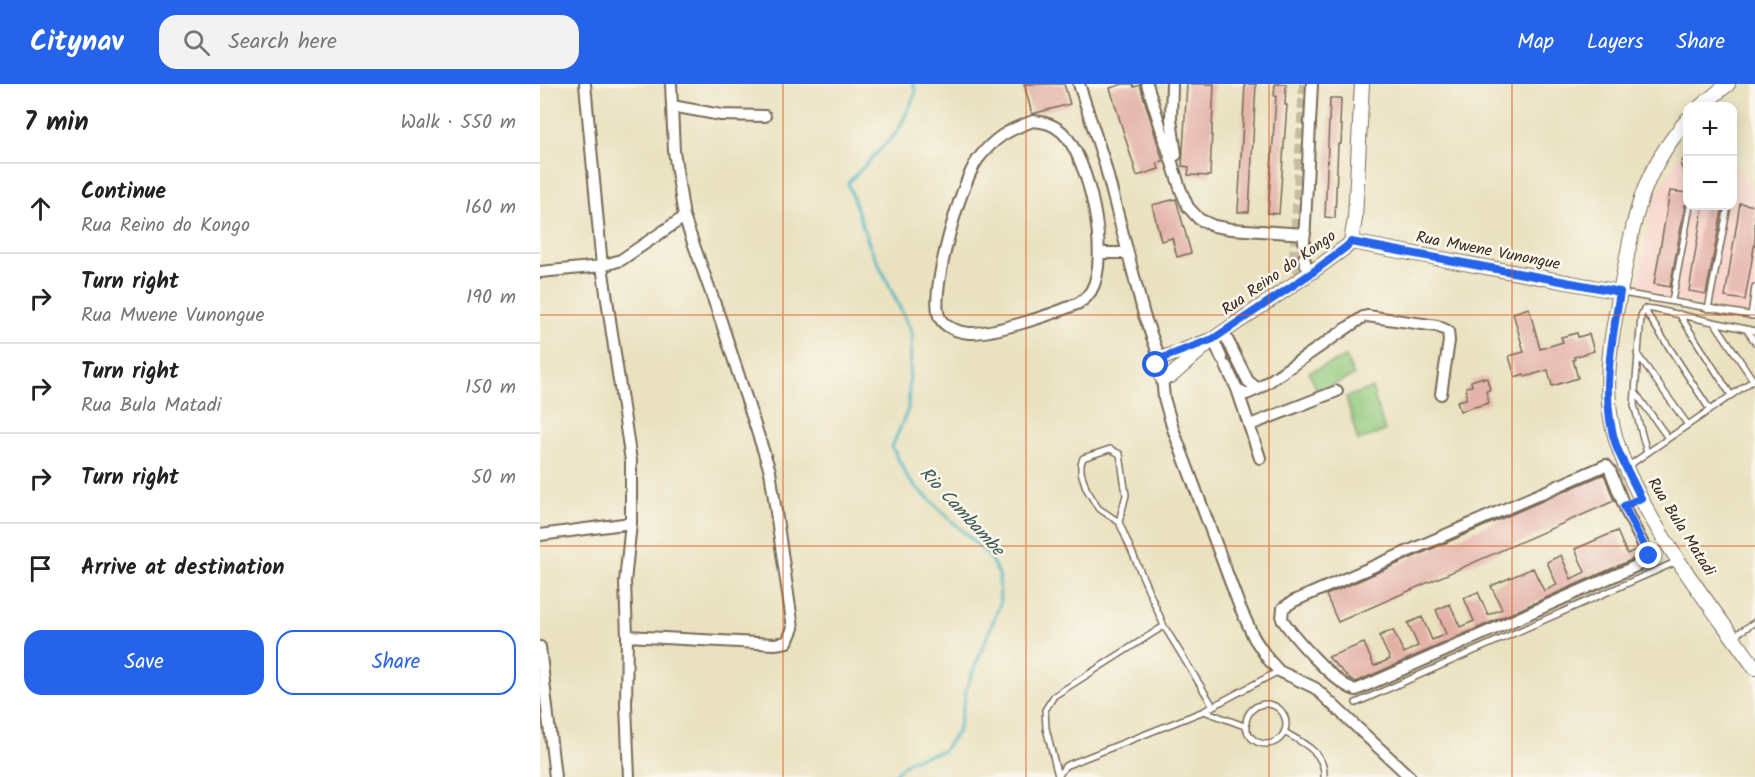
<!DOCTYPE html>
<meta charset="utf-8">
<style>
body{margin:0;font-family:Kalam,sans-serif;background:#f2f2f2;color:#222}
.controls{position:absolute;right:18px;top:18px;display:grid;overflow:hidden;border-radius:12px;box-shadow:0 3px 15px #0003}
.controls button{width:54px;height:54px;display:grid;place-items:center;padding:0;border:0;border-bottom:2px solid #e0e0e0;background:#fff;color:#222;font:30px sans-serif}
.stop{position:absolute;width:18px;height:18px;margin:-14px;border:4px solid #2563eb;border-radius:50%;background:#fff}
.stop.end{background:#2563eb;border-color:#fff;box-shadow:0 2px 6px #0008}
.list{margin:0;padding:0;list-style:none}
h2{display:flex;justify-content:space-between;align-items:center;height:78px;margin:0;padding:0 24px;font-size:26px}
h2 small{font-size:20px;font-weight:400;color:#767676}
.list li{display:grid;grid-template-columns:39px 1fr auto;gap:18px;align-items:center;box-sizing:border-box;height:90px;padding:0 24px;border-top:2px solid #e0e0e0}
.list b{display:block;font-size:22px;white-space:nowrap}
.list p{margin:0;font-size:20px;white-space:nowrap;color:#767676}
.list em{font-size:20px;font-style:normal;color:#767676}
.actions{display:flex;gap:12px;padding:18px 24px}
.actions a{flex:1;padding:14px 0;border:2px solid #2563eb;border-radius:18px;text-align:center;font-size:21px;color:#2563eb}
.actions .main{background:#2563eb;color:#fff}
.icon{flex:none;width:33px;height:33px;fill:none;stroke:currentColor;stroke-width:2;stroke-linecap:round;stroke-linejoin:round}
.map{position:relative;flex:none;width:1215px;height:693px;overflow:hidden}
header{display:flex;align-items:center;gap:36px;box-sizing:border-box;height:84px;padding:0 30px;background:#2563eb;color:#fff}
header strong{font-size:28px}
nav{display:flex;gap:33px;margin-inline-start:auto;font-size:21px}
.search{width:420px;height:54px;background:#f2f2f2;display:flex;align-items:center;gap:15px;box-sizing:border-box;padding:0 21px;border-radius:18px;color:#767676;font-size:22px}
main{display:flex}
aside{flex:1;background:#fff}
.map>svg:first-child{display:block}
</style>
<header>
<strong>Citynav</strong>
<div class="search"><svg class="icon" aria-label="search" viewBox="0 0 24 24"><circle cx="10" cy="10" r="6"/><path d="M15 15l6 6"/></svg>Search here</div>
<nav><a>Map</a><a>Layers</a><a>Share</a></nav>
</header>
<main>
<aside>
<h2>7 min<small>Walk · 550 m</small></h2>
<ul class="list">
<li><svg class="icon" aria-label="ahead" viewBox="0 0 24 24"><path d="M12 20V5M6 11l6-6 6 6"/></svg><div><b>Continue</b><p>Rua Reino do Kongo</p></div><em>160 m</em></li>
<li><svg class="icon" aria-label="right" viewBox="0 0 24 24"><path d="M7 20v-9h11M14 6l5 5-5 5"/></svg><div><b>Turn right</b><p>Rua Mwene Vunongue</p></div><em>190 m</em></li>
<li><svg class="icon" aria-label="right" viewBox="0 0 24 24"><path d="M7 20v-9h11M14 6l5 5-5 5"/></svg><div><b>Turn right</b><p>Rua Bula Matadi</p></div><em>150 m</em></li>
<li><svg class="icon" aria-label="right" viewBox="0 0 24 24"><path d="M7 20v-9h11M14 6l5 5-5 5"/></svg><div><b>Turn right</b></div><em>50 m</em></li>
<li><svg class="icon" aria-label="arrive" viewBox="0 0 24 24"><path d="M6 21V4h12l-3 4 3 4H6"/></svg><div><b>Arrive at destination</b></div></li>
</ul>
<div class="actions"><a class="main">Save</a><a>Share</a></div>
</aside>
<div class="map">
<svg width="1215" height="693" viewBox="0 0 1215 693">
<rect width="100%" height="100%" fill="#fbf7ec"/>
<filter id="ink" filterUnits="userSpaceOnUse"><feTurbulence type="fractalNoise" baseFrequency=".0167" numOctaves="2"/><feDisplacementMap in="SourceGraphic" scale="12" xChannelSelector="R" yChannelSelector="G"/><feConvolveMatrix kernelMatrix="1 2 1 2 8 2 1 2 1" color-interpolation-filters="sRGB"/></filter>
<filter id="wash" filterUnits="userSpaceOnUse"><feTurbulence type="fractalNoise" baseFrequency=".008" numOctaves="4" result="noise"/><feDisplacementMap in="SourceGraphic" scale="24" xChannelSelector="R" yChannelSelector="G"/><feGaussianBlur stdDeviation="1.35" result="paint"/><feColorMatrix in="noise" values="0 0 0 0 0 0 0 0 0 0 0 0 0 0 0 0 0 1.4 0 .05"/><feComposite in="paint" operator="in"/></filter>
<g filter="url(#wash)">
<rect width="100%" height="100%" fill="#e9e1bf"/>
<path fill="#f7d0c9" d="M1147 61 1148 122H1192L1193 79 1215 111V231L1097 209 1110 130 1121 103Z"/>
<path fill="#91c97c" stroke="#667a4d" stroke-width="1.5" d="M806 273 814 292 777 307 769 288Z
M832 304 845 347 818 357 806 313Z"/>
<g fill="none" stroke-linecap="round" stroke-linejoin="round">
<path stroke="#45b3c1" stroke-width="3" d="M351 693 370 676 403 667 418 647 427 603 460 520 459 490 448 471 369 396 352 363 368 325 372 249 329 160 308 99 358 47 376 8 373 0"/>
</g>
<g id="blocks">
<path fill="#e3b0a7" d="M484 0H524L530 20 492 30Z
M583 0H593L594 3 600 1 623 77 617 79 619 85 597 92 570 4Z
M647 0H674L670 92 648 91 649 83 642 82Z
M705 0H716L709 128H698Z
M735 0H746L745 21H747L739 130 728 129 736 12H734Z
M790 14H801L800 41H802L801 60H798L795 134 785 133Z
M1130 107 1148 109V118L1145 121 1130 203 1114 200Z
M636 115 651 169 637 173 632 154 621 157 612 121Z
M1200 119 1215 122V158L1205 216 1185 213Z
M1163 122H1183L1166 210 1149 207Z
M989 224 1000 265 1023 258 1021 253 1037 249 1038 253 1049 250 1054 267 1034 273 1035 275 1033 276 1038 294 1012 302 1008 286 985 293 984 290 975 293 969 272 984 268 973 229Z
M943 293V295L947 294 950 306 946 307 949 319 920 327 917 317 926 315V303L932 302 931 297Z
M1064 390 1074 417 798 538 786 511Z
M1077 447 1087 470 1097 465 1100 472 816 598 810 595 788 573 824 559 834 582 850 575 839 552 853 546 864 569 878 562 868 539 882 533 892 556 906 550 896 526 910 520 920 543 934 537 924 514 938 508 948 531 962 525 951 502 993 484 1004 507 1017 501 1007 478 1021 471 1031 495 1045 488 1035 465Z"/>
</g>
</g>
<g filter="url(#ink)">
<use href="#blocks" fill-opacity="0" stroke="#786a56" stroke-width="1.5"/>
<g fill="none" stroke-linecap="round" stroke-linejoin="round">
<path stroke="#c6bc9f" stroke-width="10" stroke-dasharray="10 5" stroke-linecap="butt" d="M764 0 754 174 755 181 764 193"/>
<defs>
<path id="service" d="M1148 74 1144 81 1148 89
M1082 209 1215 232
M1132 217 1150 122
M1104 225 1101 232 1094 321 1107 369 1215 295
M1104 225 1170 326
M1104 225H1113L1215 247
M1168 225 1188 122
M1139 230 1191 311
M1211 232 1215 203
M1175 239 1213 296
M1207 246 1215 258
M1097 270 1148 341
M1095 308 1128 354
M1087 383 1107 369
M579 438 586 411 580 370 570 365 543 374 541 380V388L546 404 558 424 579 438 624 542 673 622
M1194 552 1215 538
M816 619 1138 477
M706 640a20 20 0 1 1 40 0a20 20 0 1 1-40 0Z
M664 627 707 643
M744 648C762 658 786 669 784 693
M518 692 506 644 505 626 514 612 624 542
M518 693 525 682 664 627 739 587"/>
<path id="minor" d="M45 0 62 182 91 377V439L85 498 87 552 86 621 89 693
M539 0 564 77 604 231 620 275
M607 0 640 104 648 123 659 135 674 142 691 145 765 150
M632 0 631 35 636 71
M132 22 181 31 225 32
M493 37C504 38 513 40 522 48 549 73 571 174 551 207 547 213 541 219 534 221 511 231 453 250 429 249 418 248 403 243 399 232 390 206 421 98 438 75 454 54 468 46 493 37Z
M764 159 772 0
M559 169H588
M764 174 766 181 773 187
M0 188 62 182 81 176 144 133
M684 249 708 297 718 305
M673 255 682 275
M686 282 697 305 720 374
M622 293 624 314 633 345 699 521 714 554 728 575 739 587 775 604 870 693
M697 305 707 310 718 305 823 233 827 232 897 242 908 247 909 257 901 310
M710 341 797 307
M1066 381 1070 386 1087 429 1108 470V475L1103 479 816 606C797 602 753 552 742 535L743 524 754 517Z
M0 451 91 439
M87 552 235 560 247 558 253 544 230 387 181 237 144 133 134 67 131 0
M0 563 15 693"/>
<path id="tertiary" d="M1161 22 1188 0
M1148 35C1104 86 1096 124 1084 188 1076 230 1065 276 1069 319 1075 405 1166 514 1215 584
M811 158 1080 208
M673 255 620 275 616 281 617 287 622 293 631 292 673 255 773 187 806 163 811 158 815 135 822 0"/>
</defs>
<use href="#service" stroke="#786a56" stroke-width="8"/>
<use href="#minor" stroke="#786a56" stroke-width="14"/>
<use href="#tertiary" stroke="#786a56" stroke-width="16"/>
<use href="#service" stroke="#fff" stroke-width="5"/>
<use href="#minor" stroke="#fff" stroke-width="10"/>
<use href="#tertiary" stroke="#fff" stroke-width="14"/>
</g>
</g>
<g fill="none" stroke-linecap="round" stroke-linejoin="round" filter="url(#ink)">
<path stroke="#2563eb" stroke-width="8" d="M616 281 620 275 628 272 673 255 773 188 806 163 811 158 1080 208C1072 258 1059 314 1077 364 1084 381 1093 397 1101 414L1084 422 1109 472"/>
</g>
<path fill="none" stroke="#d7540e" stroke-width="1.5" stroke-opacity="0.55" d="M243 0V693M486 0V693M729 0V693M972 0V693M0 231H1215M0 462H1215"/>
<g text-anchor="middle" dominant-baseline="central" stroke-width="5" stroke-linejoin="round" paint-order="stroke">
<g font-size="16" fill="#3b2a1e" stroke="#fbf7ec">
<text transform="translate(948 167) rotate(11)">Rua Mwene Vunongue</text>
<text transform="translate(739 189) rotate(-35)">Rua Reino do Kongo</text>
<text transform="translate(1141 443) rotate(58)">Rua Bula Matadi</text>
</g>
<g font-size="18" font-style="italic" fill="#3e5a57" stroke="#fbf7ec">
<text transform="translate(421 428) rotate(47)">Rio Cambambe</text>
</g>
</g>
</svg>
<div class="controls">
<button>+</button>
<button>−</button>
</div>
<div class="stop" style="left:616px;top:281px"></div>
<div class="stop end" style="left:1109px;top:472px"></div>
</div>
</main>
